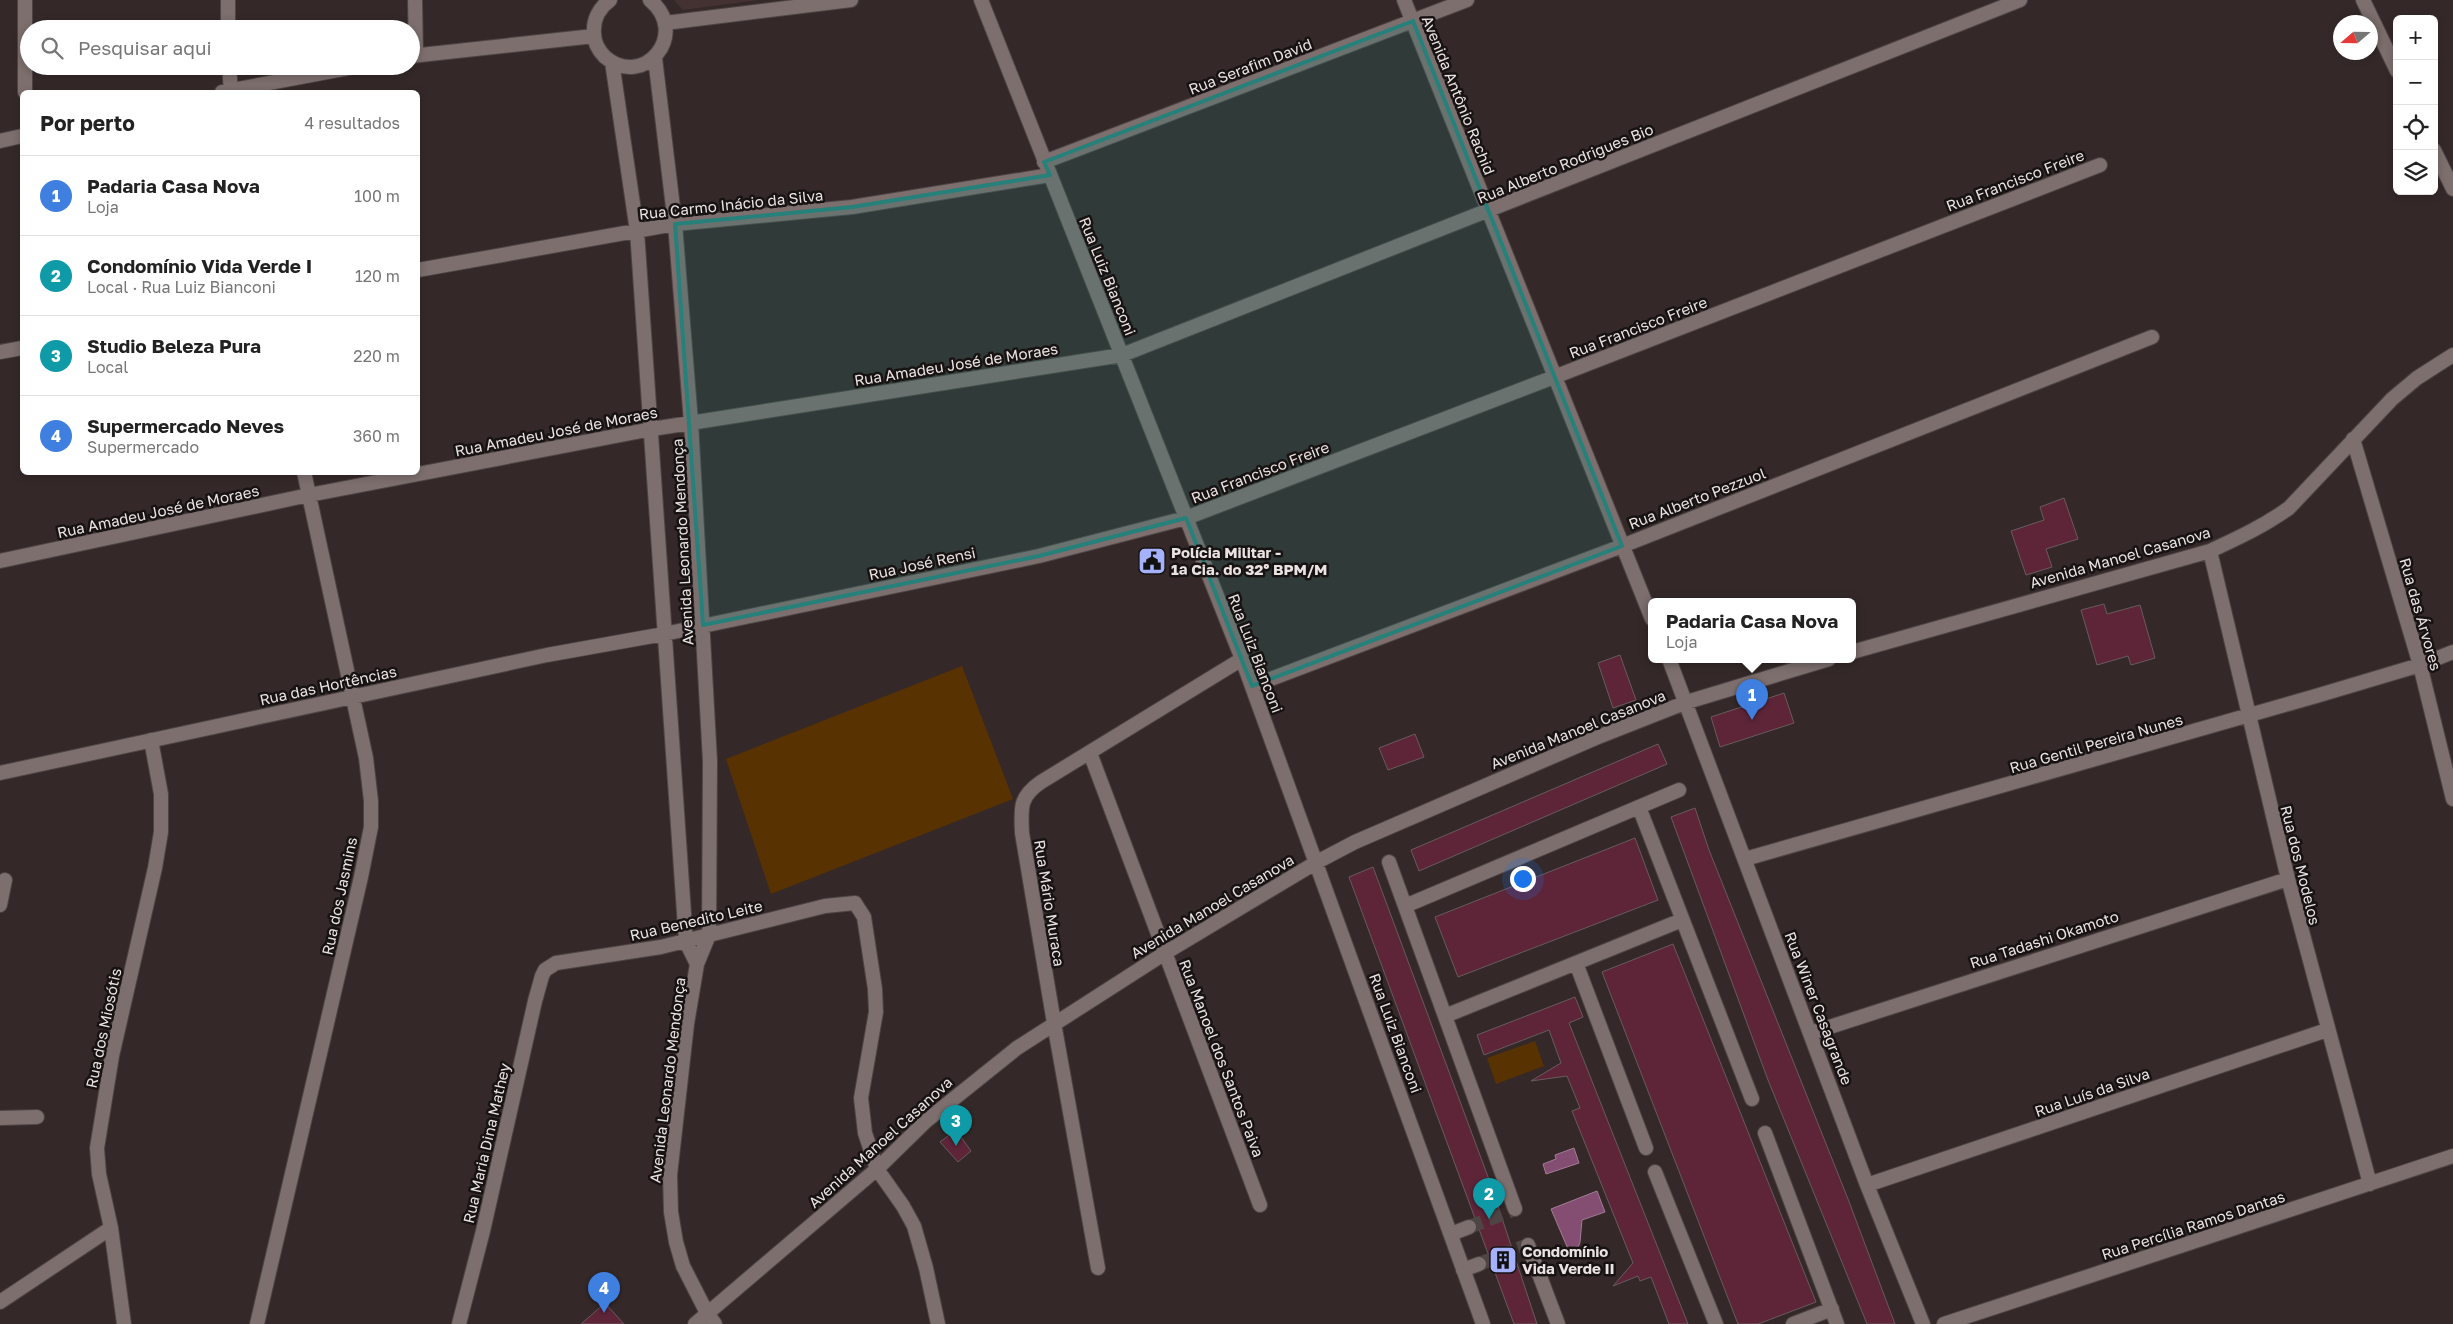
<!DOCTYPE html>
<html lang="pt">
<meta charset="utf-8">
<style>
body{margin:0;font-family:"Golos Text",sans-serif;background:#f6f6f6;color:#222}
.controls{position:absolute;right:15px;top:15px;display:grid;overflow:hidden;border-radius:8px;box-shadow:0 2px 8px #0003}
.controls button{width:45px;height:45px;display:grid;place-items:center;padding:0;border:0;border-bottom:1px solid #e0e0e0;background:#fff;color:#222;font:25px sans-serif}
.compass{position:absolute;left:2333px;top:15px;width:45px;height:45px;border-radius:50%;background:#fff;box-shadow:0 2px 8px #0003;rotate:250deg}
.you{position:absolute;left:1522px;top:878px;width:18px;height:18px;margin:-12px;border:4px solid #fff;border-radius:50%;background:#1a73e8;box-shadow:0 0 0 8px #1a73e833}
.badge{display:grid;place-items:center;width:32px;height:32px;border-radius:50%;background:#ea580c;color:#fff;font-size:16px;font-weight:700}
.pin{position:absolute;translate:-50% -41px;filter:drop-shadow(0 1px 2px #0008)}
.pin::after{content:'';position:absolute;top:26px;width:18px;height:15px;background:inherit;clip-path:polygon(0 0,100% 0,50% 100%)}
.popup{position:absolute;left:1648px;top:598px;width:208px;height:65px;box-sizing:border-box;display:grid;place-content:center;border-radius:8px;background:#fff;filter:drop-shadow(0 1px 4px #0005);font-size:16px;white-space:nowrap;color:#767676}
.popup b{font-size:19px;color:#222}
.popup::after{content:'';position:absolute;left:50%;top:100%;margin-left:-10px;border:10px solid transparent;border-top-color:#fff}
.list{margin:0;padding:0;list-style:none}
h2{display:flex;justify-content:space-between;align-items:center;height:65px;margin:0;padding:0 20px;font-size:21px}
h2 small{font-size:16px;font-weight:400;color:#767676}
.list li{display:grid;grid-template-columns:32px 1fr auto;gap:15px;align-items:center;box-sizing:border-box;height:80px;padding:0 20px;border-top:1px solid #e0e0e0}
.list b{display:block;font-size:19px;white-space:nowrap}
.list p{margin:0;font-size:16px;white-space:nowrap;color:#767676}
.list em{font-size:16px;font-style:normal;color:#767676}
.icon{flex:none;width:28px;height:28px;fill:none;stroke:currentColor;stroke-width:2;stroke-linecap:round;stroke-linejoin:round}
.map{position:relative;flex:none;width:2453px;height:1324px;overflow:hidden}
.search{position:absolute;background:#fff;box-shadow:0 2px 8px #0003;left:20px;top:20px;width:400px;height:55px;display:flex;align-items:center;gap:12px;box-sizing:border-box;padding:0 18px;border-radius:28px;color:#767676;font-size:19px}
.panel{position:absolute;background:#fff;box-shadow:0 2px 8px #0003;left:20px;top:90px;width:400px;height:385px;border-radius:8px}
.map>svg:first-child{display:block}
</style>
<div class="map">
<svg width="2453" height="1324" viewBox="0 0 2453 1324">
<rect width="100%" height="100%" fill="#342928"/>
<path fill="#433231" d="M674 0H758L683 10Z"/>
<path fill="#593201" d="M962 666 1013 799 771 894 726 759Z
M1535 1041 1544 1066 1496 1084 1487 1058Z"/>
<path fill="#834e72" stroke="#a27b94" d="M1574 1148 1579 1163 1546 1174 1543 1164 1556 1159 1555 1155Z
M1597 1191 1605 1212 1582 1220 1580 1242 1577 1251 1568 1249 1551 1209Z"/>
<path fill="#5e2539" stroke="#675b5e" d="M2064 498 2078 539 2046 549 2052 567 2026 575 2011 531 2044 520 2040 507Z
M2104 604 2107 614 2140 605 2155 658 2131 665 2128 656 2097 665 2081 610Z
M1620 655 1636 700 1613 708 1598 663Z
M1784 693 1794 723 1720 747 1711 717Z
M1415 734 1424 757 1388 770 1379 748Z
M1658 744 1667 764 1419 871 1411 850Z
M1695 808 1709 850 1848 1199 1895 1324H1867L1768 1080 1671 817Z
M1635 838 1658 900 1458 977 1435 917Z
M1373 867 1491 1185 1537 1324H1514L1349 877Z
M1673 944 1816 1302 1758 1324H1738L1602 972Z
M1575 997 1583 1017 1569 1023 1688 1324H1669L1651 1277 1640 1281 1638 1276 1613 1286 1633 1263 1572 1111 1580 1108 1567 1076 1531 1081 1561 1063 1549 1030 1484 1055 1477 1035Z
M956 1130 971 1151 958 1162 940 1142Z
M605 1303 624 1324H581Z"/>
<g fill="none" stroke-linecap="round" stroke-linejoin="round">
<path stroke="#4f4544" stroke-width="14" stroke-dasharray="14 7" stroke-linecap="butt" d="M1469 1227 1515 1209
M1479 1264 1528 1245"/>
<defs>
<path id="minor" d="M25 0V92
M228 0V29
M415 0 416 55
M610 0C599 8 593 20 594 33 594 42 599 51 605 57 643 90 691 34 650 0
M981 0 1242 659 1483 1324
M1404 0 1652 619
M2363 0 2397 71
M665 23 851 0
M411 56 594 36
M655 58 675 224 691 422 710 761 709 935 697 964 687 1024 670 1175 671 1212 676 1242 683 1266 707 1313 715 1324
M612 62 637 231 686 942 697 964
M229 66 231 92
M222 92 359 66
M0 141 22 136
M2434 150 2453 189
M1044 162 1467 0
M418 270 675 224 852 207 1050 175
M0 352 22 348
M2353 439 2420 665 2453 799
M2210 551 2288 879 2370 1184
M0 561 309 495 652 429 1122 355 2020 0
M1852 652 2210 551C2238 538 2264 526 2289 508L2392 399 2417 378 2453 355
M1669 659 1867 1185 1923 1324
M1252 686 1622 546 2152 337
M1090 753 1260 1205
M0 773 547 655 664 634 1039 556 1186 518 1554 377 2100 165
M1639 807 1752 1099
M1745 859 2316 696 2420 665 2453 652
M1389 862 1515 1209
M0 905 5 880
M1405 906 1679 790
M1576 963 1646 1148
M1445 1016 1682 920
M1811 1033 2288 879
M0 1118 37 1117
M1765 1133 1837 1324
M1655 1172 1716 1324
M1867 1185 2327 1030
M1451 1234 1469 1227
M1528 1245 1558 1324
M1098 1268 1054 1023 1022 833C1021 808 1019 797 1041 782L1242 659
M1463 1270 1479 1264
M0 1302 111 1228
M124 1324 111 1228 99 1174 97 1148 112 1056 155 868 161 832V794L151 740
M257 1324 361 877 371 827V801L366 758 304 472
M459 1324 483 1231 535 1001 542 976 545 970 556 963 661 947 825 906 855 903 864 917 875 989 876 1012 861 1098 865 1133 877 1169 903 1206 914 1226 926 1268 938 1324
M695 1324 877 1169 926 1121 1017 1048 1165 953 1317 862 1355 842 1598 737 1687 702 1829 659
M1793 1324 1832 1309
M1944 1324 2453 1156"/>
</defs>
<use href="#minor" stroke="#4d4443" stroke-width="16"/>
<use href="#minor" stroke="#7c6f6e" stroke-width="14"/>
</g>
<path fill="#25817a" fill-opacity="0.2" stroke="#25817a" stroke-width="4" stroke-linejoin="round" d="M1413 21 1622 546 1252 686 1186 518 1039 556 703 625 675 224 852 207 1050 175 1044 162Z"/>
<defs>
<symbol id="civic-square" viewBox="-11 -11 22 22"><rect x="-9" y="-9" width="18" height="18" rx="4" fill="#a6b1fc" stroke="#181313"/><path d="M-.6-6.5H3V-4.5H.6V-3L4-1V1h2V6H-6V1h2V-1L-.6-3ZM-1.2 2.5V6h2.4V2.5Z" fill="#111"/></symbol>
<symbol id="building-square" viewBox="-11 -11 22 22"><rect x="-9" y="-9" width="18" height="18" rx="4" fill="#a6b1fc" stroke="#181313"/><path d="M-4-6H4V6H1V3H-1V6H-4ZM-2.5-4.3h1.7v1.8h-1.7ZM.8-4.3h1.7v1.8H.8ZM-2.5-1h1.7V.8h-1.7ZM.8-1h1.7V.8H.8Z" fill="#111"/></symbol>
</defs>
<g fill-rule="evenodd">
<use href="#civic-square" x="1136" y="545" width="32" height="32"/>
<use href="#building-square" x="1487" y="1244" width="32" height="32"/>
</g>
<g text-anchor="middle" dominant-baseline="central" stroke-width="5" stroke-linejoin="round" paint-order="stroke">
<g font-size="15" fill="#eae3e2" stroke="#181313">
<text transform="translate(1250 66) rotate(-21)">Rua Serafim David</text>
<text transform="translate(1459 95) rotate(68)">Avenida Antônio Rachid</text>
<text transform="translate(1565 163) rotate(-22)">Rua Alberto Rodrigues Bio</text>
<text transform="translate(2015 180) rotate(-21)">Rua Francisco Freire</text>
<text transform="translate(731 204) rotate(-6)">Rua Carmo Inácio da Silva</text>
<text transform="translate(1108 276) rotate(68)">Rua Luiz Bianconi</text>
<text transform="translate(1638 327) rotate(-21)">Rua Francisco Freire</text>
<text transform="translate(956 364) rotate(-9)">Rua Amadeu José de Moraes</text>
<text transform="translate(556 431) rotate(-11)">Rua Amadeu José de Moraes</text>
<text transform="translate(1260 472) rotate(-21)">Rua Francisco Freire</text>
<text transform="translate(1697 498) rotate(-21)">Rua Alberto Pezzuol</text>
<text transform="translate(158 511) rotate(-12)">Rua Amadeu José de Moraes</text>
<text transform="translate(682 542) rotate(-93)">Avenida Leonardo Mendonça</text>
<text transform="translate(2120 557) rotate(-16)">Avenida Manoel Casanova</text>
<text transform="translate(922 563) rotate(-12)">Rua José Rensi</text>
<text transform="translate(2421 614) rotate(74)">Rua das Árvores</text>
<text transform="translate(1256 653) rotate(69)">Rua Luiz Bianconi</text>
<text transform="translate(328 685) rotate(-12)">Rua das Hortências</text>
<text transform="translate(1578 729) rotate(-22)">Avenida Manoel Casanova</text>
<text transform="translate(2096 743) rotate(-16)">Rua Gentil Pereira Nunes</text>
<text transform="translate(2301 865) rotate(76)">Rua dos Modelos</text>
<text transform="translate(339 896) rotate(-78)">Rua dos Jasmins</text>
<text transform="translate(1050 903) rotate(81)">Rua Mário Muraca</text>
<text transform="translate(1212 906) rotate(-31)">Avenida Manoel Casanova</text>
<text transform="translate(696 920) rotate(-13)">Rua Benedito Leite</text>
<text transform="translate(2044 939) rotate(-18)">Rua Tadashi Okamoto</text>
<text transform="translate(1819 1008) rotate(69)">Rua Winer Casagrande</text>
<text transform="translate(103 1028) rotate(-78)">Rua dos Miosótis</text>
<text transform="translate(1396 1033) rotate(70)">Rua Luiz Bianconi</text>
<text transform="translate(1222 1058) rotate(69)">Rua Manoel dos Santos Paiva</text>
<text transform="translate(667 1080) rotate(-83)">Avenida Leonardo Mendonça</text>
<text transform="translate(2092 1092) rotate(-19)">Rua Luís da Silva</text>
<text transform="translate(880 1142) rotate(-42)">Avenida Manoel Casanova</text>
<text transform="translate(486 1143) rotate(-77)">Rua Maria Dina Mathey</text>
<text transform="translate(2193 1225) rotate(-18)">Rua Percília Ramos Dantas</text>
</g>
<g font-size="15" font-weight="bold" fill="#eae3e2" stroke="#181313" text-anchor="start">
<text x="1171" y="552">Polícia Militar -<tspan x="1171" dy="17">1ª Cia. do 32º BPM/M</tspan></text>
<text x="1522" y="1251">Condomínio<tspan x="1522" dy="17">Vida Verde II</tspan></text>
</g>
</g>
</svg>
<div class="controls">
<button>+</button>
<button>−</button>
<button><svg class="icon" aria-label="locate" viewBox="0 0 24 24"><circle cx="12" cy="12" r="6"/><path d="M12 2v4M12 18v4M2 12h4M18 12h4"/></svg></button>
<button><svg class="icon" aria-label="layers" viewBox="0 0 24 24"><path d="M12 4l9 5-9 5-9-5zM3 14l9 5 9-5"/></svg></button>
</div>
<svg class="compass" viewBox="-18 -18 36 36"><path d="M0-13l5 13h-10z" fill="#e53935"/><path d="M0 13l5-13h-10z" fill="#767676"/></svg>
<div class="you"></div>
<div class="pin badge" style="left:1752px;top:720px;background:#3f7fe0">1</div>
<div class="popup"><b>Padaria Casa Nova</b>Loja</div>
<div class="pin badge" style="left:1489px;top:1219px;background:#0f9aa8">2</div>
<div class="pin badge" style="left:956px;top:1146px;background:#0f9aa8">3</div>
<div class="pin badge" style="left:604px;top:1313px;background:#3f7fe0">4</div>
<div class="search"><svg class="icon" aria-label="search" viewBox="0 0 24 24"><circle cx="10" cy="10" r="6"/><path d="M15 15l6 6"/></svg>Pesquisar aqui</div>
<section class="panel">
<h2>Por perto<small>4 resultados</small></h2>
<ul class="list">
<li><span class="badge" style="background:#3f7fe0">1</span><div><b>Padaria Casa Nova</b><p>Loja</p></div><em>100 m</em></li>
<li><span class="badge" style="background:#0f9aa8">2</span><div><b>Condomínio Vida Verde I</b><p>Local · Rua Luiz Bianconi</p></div><em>120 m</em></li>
<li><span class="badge" style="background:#0f9aa8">3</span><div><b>Studio Beleza Pura</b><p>Local</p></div><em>220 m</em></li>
<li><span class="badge" style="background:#3f7fe0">4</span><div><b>Supermercado Neves</b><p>Supermercado</p></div><em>360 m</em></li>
</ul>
</section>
</div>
